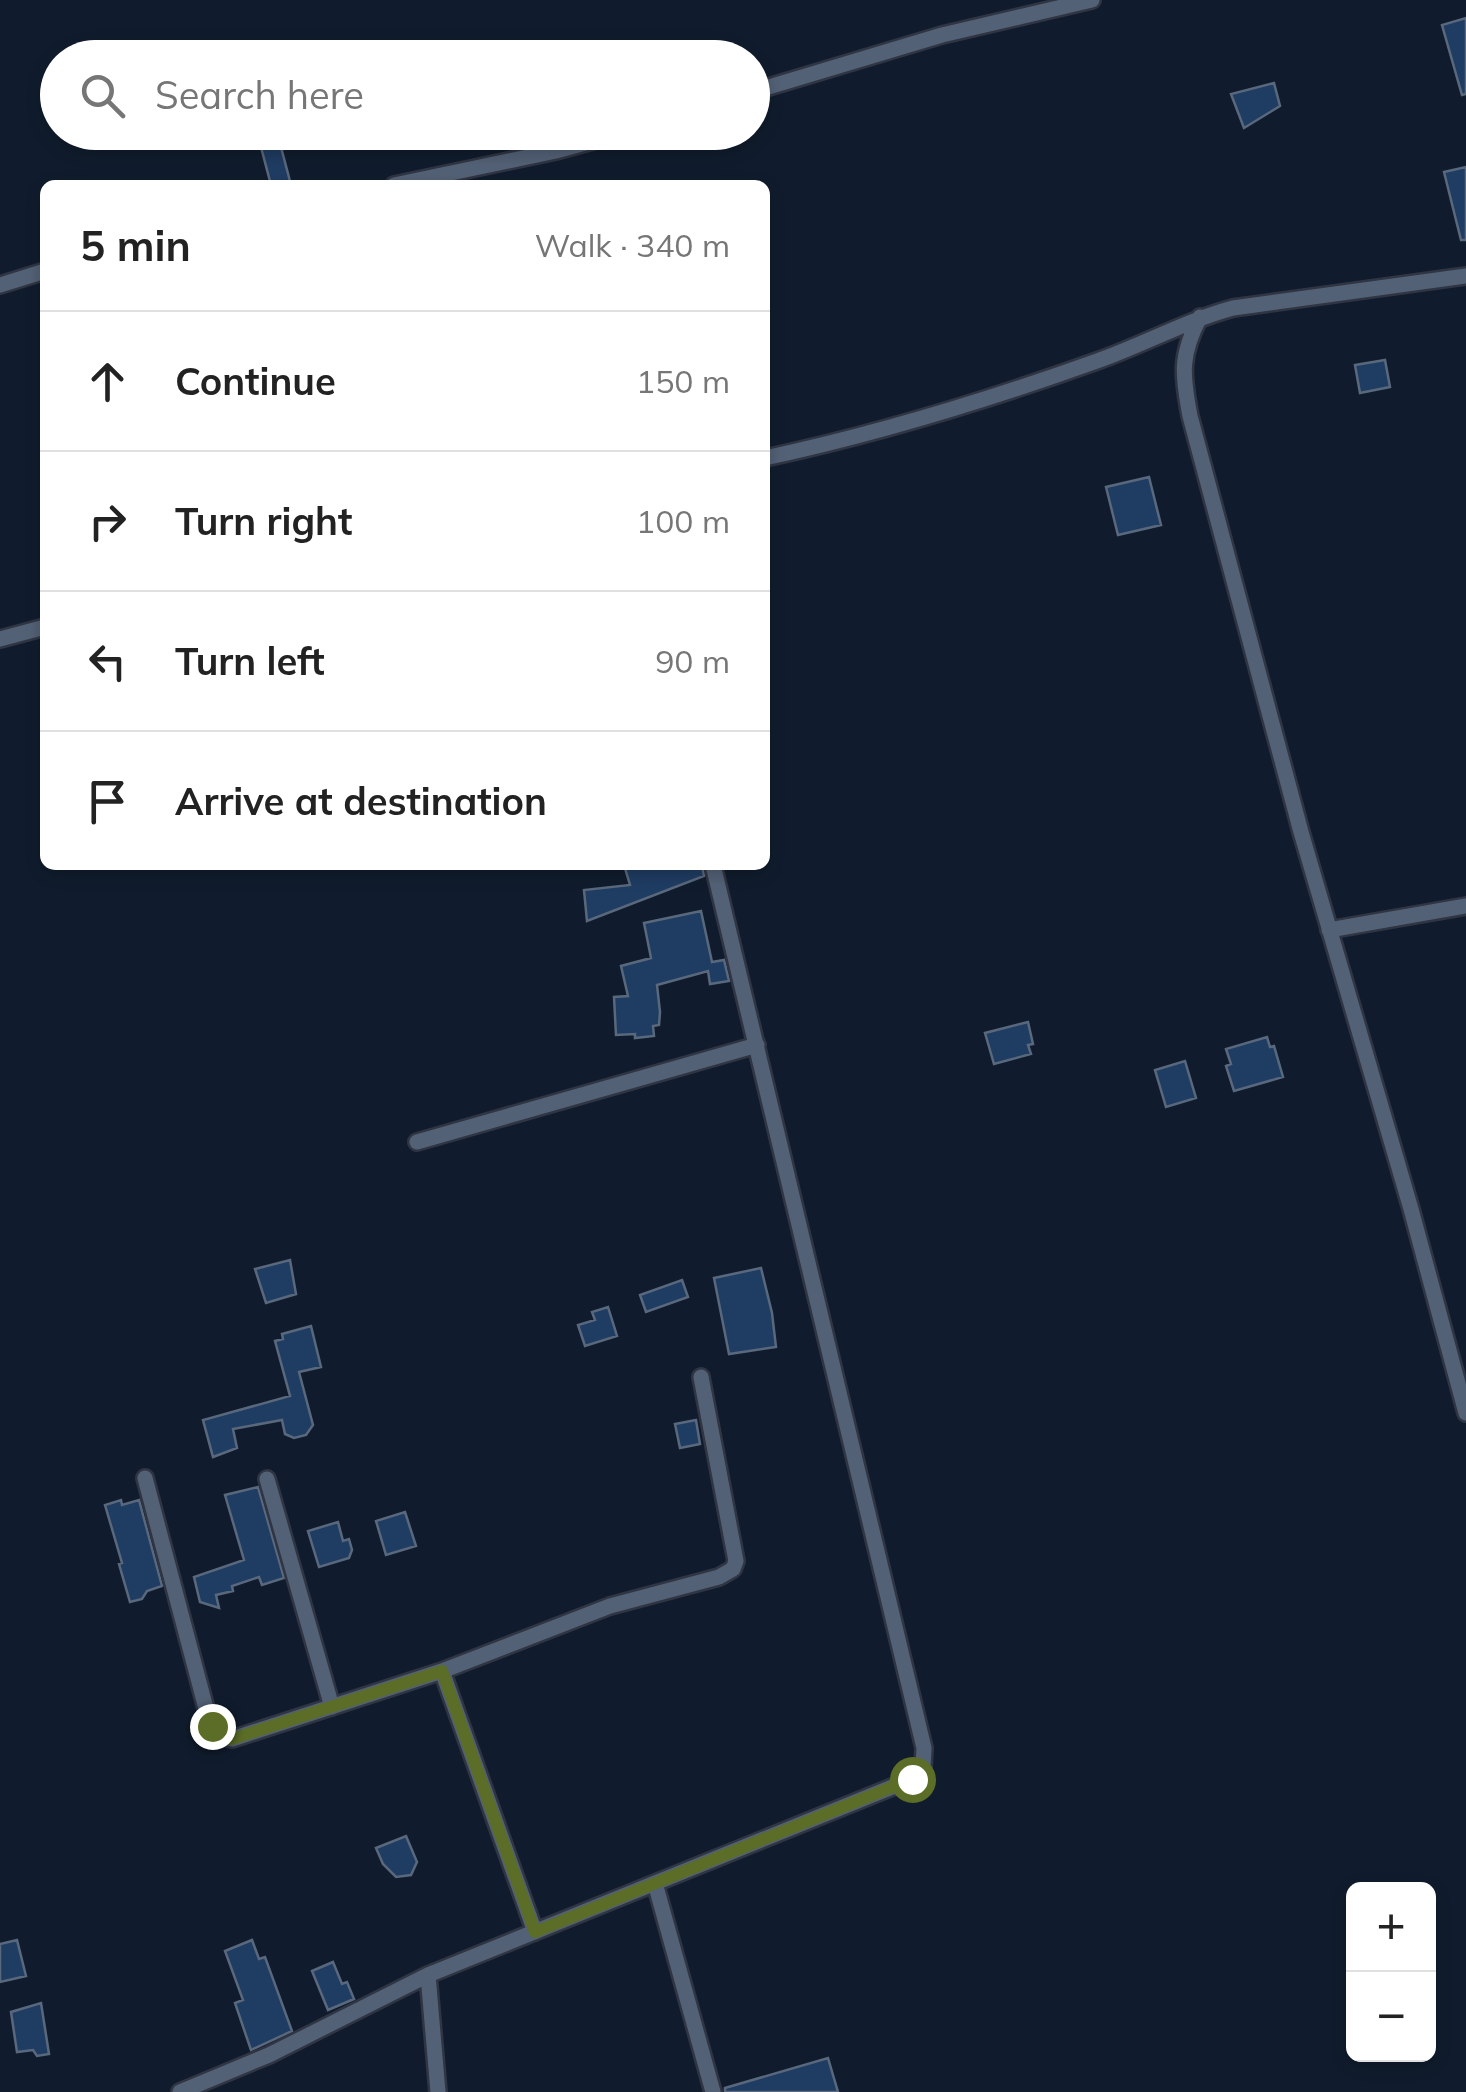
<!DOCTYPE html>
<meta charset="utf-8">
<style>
body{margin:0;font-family:Mulish,sans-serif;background:#f6f6f6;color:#222}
.controls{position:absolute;right:30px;bottom:30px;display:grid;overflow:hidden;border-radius:15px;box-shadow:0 5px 15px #0003}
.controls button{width:90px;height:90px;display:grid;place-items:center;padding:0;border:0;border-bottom:2px solid #e0e0e0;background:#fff;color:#222;font:50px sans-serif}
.stop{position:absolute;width:30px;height:30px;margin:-22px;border:8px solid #5b6d26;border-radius:50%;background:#fff}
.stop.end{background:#5b6d26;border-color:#fff;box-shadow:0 2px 10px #0008}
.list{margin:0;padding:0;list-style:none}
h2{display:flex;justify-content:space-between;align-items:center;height:130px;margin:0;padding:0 40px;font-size:42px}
h2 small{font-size:32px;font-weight:400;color:#767676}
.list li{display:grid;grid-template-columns:65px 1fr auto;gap:30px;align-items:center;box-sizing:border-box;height:140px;padding:0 40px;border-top:2px solid #e0e0e0}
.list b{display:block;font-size:38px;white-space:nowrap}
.list em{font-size:32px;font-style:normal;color:#767676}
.icon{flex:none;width:55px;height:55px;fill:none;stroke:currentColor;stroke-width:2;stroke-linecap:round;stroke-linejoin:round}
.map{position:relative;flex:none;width:1466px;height:2092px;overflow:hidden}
.search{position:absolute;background:#fff;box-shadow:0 5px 15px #0003;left:40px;top:40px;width:730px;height:110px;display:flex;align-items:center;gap:25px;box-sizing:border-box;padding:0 35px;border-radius:55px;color:#767676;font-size:38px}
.panel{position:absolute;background:#fff;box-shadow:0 5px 15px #0003;left:40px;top:180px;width:730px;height:690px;border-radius:15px}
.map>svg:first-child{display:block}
</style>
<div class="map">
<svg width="1466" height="2092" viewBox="0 0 1466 2092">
<rect width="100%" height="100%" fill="#101c2d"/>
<path fill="#1f3c62" stroke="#59687c" stroke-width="2.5" d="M1466 18V94L1462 95 1442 25Z
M1274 83 1280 106 1244 128 1231 94Z
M257 132H277L291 185H271Z
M1466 167V240H1461L1444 172Z
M1385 360 1390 387 1360 393 1355 365Z
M1149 477 1161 525 1118 535 1106 487Z
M624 865H702L704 876 587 921 584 890 630 885Z
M701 911 712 962 724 960 729 981 710 984 708 971 657 985 660 1012 659 1025 653 1026 654 1036 635 1038V1034L616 1035 614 997 628 996 621 966 651 958 644 923Z
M1028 1022 1033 1044 1028 1045 1031 1054 994 1064 985 1033Z
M1267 1037 1270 1047 1274 1046 1283 1077 1234 1091 1226 1066 1231 1064 1226 1049Z
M1185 1061 1196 1098 1166 1107 1155 1070Z
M290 1260 296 1294 266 1303 255 1269Z
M761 1268 772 1313 776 1347 729 1354 714 1278Z
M682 1280 688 1297 646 1312 640 1295Z
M608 1307 617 1336 585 1346 578 1325 595 1320 592 1312Z
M311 1326 321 1367 299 1372 313 1425 306 1435 294 1438 285 1434 282 1420 233 1429 237 1448 213 1457 203 1420 290 1396 275 1341 283 1339 282 1334Z
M696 1420 700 1444 680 1448 675 1424Z
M258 1487 284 1578 262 1585 259 1577 232 1586 233 1591 216 1595 219 1608 200 1602 194 1577 244 1560 225 1495Z
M121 1500 122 1505 139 1500 162 1586 147 1591 142 1599 130 1602 119 1564 122 1563 105 1505Z
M405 1512 416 1546 386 1555 376 1521Z
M338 1522 343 1541 349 1539 352 1550 349 1558 319 1567 308 1531Z
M406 1836 417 1862 411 1875 396 1877 383 1864 376 1848Z
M17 1940 26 1976 0 1982V1944Z
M252 1940 259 1959 265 1957 292 2031 251 2050 235 2003 243 2000 225 1951Z
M333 1962 342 1984 347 1982 354 1999 328 2010 312 1971Z
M41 2003 49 2054 37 2056 33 2050 17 2052 11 2012Z
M828 2058 838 2092H725V2088Z"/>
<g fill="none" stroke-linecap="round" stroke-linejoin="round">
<defs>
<path id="minor" d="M752 92 942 35 1092 0
M394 185 556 151 625 132
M0 285 45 271
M1200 317C1180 355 1182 374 1190 416L1301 832 1411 1209 1466 1413
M765 458C877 434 988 400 1097 361 1143 345 1185 321 1233 308L1466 276
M0 639 45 627
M1329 930 1466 906
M417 1142 757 1045
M145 1478 208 1716 218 1736 232 1739 442 1671 535 1932
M267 1479 332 1707
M442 1671 610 1606 719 1577 733 1569 736 1561 701 1377
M655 1883 713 2092
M180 2092 269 2055 428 1975
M438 2092 428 1975 912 1779 923 1767 924 1748 713 865"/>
</defs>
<use href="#minor" stroke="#303543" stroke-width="20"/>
<use href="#minor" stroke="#536176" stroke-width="15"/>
</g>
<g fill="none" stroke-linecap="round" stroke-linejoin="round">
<path stroke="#5b6d26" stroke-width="12" d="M212 1726 221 1738 232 1739 442 1671 535 1932 912 1779"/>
</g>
</svg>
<div class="controls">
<button>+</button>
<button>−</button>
</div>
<div class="stop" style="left:912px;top:1779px"></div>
<div class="stop end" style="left:212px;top:1726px"></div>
<div class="search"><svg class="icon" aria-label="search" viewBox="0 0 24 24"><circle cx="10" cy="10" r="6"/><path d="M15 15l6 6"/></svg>Search here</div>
<section class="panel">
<h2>5 min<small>Walk · 340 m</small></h2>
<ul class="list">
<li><svg class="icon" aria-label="ahead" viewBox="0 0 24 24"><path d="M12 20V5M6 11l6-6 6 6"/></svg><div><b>Continue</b></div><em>150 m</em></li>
<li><svg class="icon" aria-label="right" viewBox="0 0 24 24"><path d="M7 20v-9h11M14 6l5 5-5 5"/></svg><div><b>Turn right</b></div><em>100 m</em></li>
<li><svg class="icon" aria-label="left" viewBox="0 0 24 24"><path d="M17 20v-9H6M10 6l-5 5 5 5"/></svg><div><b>Turn left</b></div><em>90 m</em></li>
<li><svg class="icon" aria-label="arrive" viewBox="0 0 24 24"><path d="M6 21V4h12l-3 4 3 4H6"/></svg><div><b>Arrive at destination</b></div></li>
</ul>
</section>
</div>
